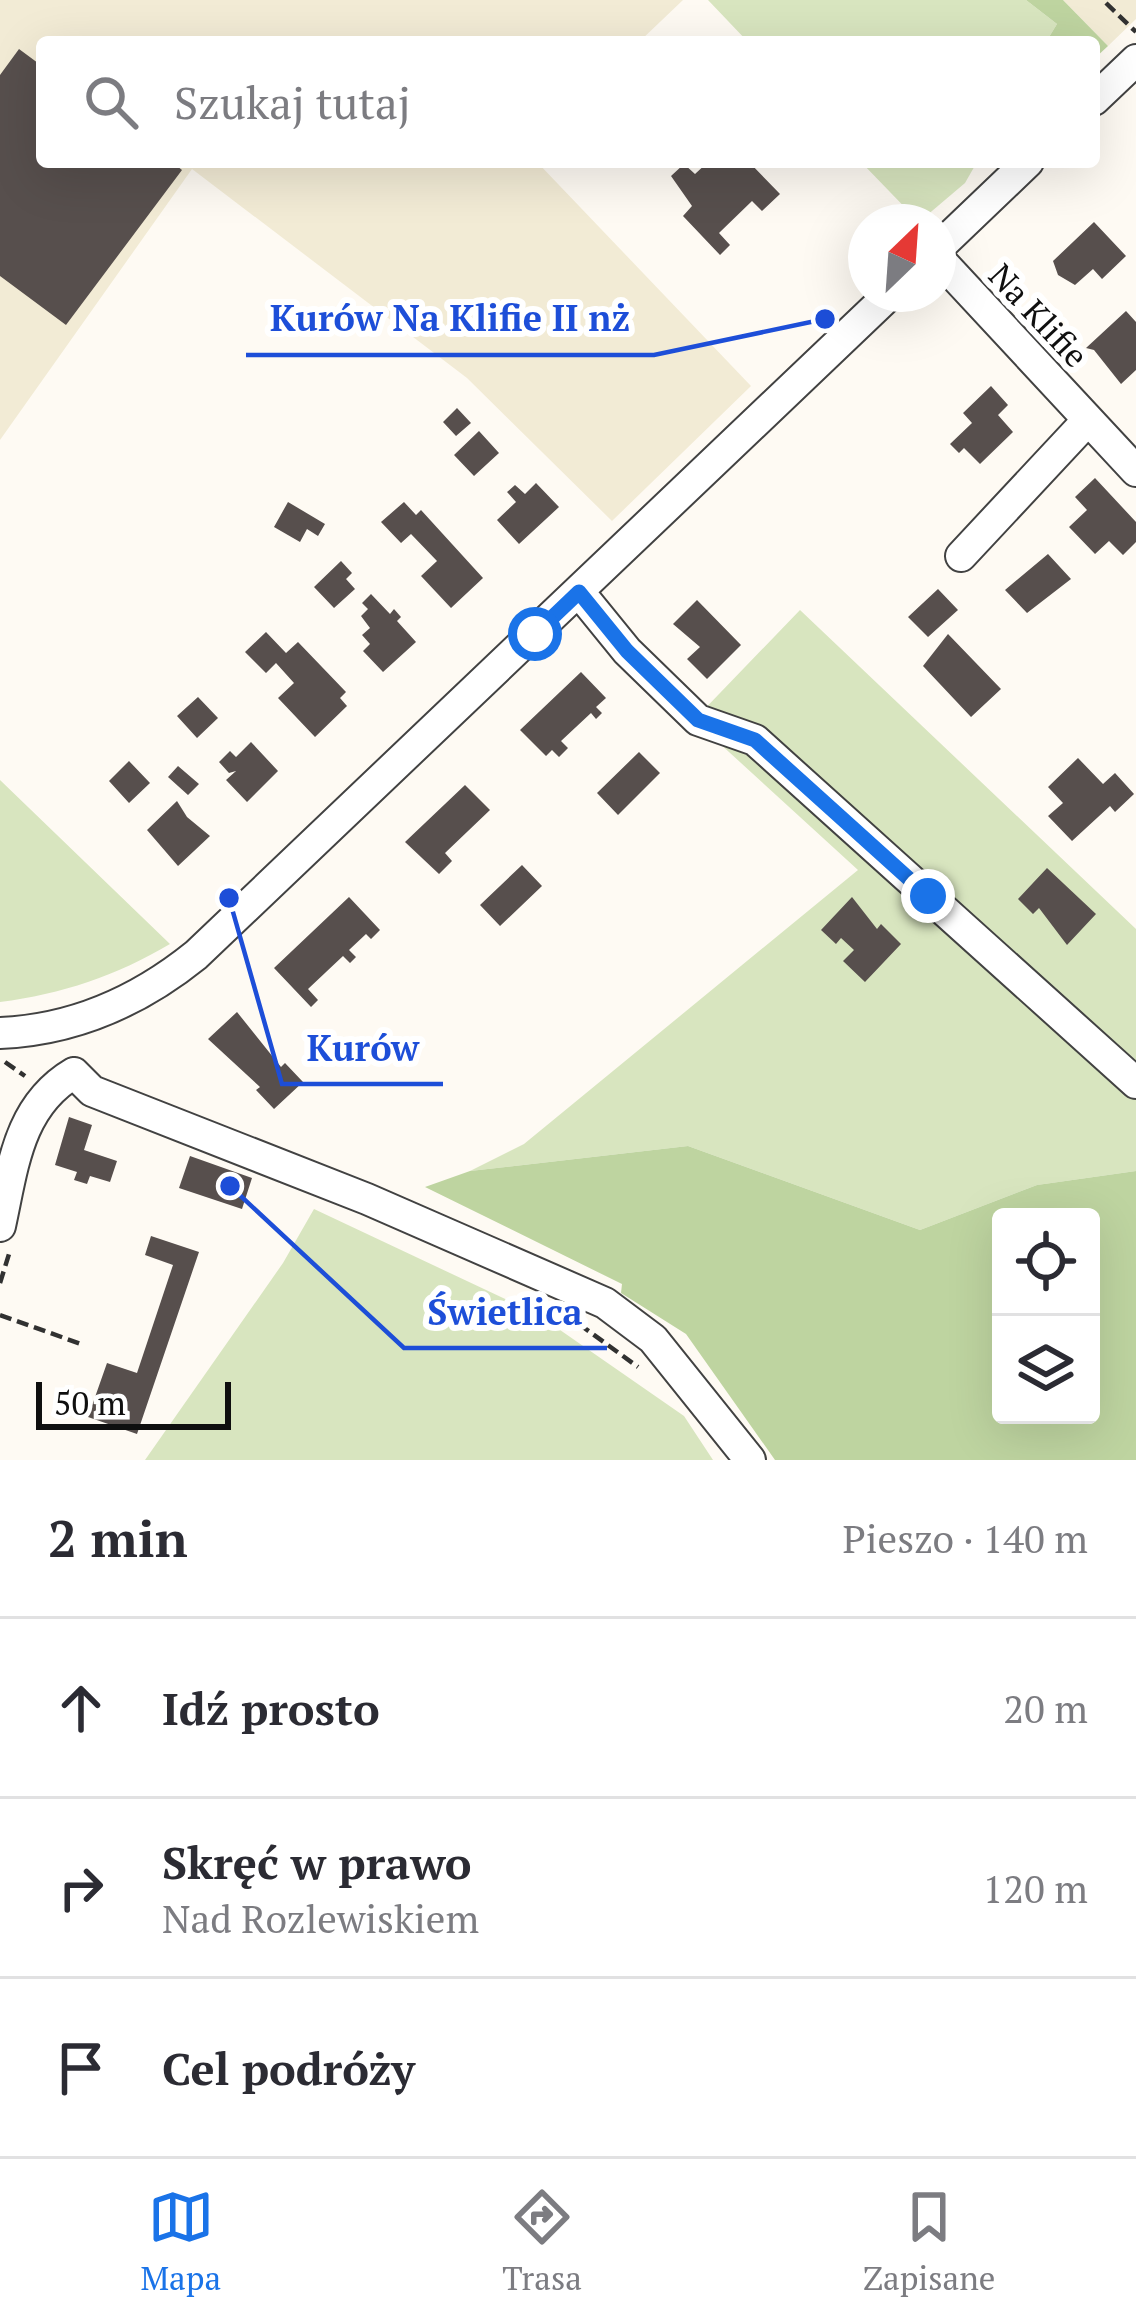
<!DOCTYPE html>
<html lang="pl">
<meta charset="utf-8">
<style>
body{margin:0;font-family:"PT Serif",serif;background:#f7f7f7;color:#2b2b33}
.controls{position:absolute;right:36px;bottom:36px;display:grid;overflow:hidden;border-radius:12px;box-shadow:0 12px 48px #0002}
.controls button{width:108px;height:108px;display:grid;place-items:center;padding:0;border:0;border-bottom:3px solid #e1e1e2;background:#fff;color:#2b2b33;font:60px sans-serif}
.compass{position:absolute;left:848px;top:204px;width:108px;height:108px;border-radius:50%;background:#fff;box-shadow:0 12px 48px #0002;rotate:25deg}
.scale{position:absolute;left:36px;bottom:30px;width:195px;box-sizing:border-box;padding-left:12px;border:6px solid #0f0f0f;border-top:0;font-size:33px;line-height:42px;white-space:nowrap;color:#0f0f0f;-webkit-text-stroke:9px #fff;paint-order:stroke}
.stop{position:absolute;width:36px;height:36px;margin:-27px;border:9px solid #1a73e8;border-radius:50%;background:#fff}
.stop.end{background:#1a73e8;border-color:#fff;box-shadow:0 3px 12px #0008}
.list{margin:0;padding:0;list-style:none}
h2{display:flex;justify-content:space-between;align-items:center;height:156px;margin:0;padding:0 48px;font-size:51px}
h2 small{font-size:39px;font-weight:400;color:#7c7c81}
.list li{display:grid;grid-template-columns:78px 1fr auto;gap:36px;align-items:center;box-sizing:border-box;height:180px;padding:0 48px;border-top:3px solid #e1e1e2}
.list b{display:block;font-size:45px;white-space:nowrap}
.list p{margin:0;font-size:39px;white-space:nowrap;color:#7c7c81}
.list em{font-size:39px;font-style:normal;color:#7c7c81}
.icon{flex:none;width:66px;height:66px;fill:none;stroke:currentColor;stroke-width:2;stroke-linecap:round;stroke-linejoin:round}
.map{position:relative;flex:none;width:1136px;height:1460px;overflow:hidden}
.search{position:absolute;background:#fff;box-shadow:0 12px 48px #0002;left:36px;right:36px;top:36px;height:132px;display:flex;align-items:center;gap:30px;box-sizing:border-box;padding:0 42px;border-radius:12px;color:#7c7c81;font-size:45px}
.sheet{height:696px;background:#fff}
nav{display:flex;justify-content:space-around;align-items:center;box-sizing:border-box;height:168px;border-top:3px solid #e1e1e2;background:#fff;font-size:33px;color:#7c7c81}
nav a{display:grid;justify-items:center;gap:6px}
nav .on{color:#1a73e8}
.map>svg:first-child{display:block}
</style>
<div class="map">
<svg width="1136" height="1460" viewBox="0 0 1136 1460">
<rect width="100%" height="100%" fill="#fefaf3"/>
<path fill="#f2ebd5" d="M0 0H683L639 42H42V162H537L751 386 612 521 467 378 192 169 0 440Z
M1063 0H1136V19L1108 46Z"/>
<path fill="#d8e5bf" d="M708 0H1026L1057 24 1046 42H748Z
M861 162H977L965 183 919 222Z
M800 610 1136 929V1171L1037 1185 920 1230 688 1146 470 1171 524 1144 858 870 694 720Z
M0 780 170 944C116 976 62 994 0 1002Z
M314 1209 537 1314 684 1416 713 1460H145L283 1263Z"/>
<path fill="#bed4a0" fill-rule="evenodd" d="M1026 0H1063L1108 46 1094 59V42H1046L1057 24Z
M688 1146 920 1230 1037 1185 1136 1171V1460H775L686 1334 621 1293 622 1284 425 1187 470 1171ZM1091 1217V1415H1001V1217Z"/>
<path fill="#574f4d" d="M19 49 42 66V162H172L182 170 66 325 0 276V75Z
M708 162H749L780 194 762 211 752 201 719 233 730 245 720 255 683 216 692 206 671 176 684 164 695 174Z
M1094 222 1126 256 1102 279 1093 269 1075 285 1058 275 1053 261Z
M1126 311 1136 322V370L1121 384 1094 350 1086 348Z
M991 386 1008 405 998 415 1013 432 980 464 964 448 959 453 950 444 972 423 963 413Z
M457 408 471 423 456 436 443 422Z
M479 431 499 453 474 476 454 455Z
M1095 478 1136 522V542L1123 555 1109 541 1095 554 1069 527 1087 510 1075 497Z
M536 483 559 507 519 544 497 520 516 502 507 492 515 485 525 494Z
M288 502 325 524 318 536 307 529 300 542 274 527Z
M404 502 416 515 421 510 483 578 451 608 421 576 437 561 411 534 401 543 381 522Z
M1048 554 1071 579 1027 613 1005 590Z
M341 561 352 573 346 579 355 589 334 608 314 587Z
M938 589 958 610 928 637 908 617Z
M371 594 390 614 394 609 401 617 397 621 416 642 383 672 363 651 370 644 362 635 370 628 361 616 368 609 362 603Z
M697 600 741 645 707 679 687 659 700 647 673 624Z
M266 632 286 653 298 642 346 692 340 698 347 706 315 737 278 698 294 683 276 663 266 673 245 652Z
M948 634 1001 689 971 717 923 666Z
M581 672 606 698 596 707 602 713 596 719 591 713 561 741 568 748 559 757 552 750 546 756 520 730Z
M198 697 218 718 197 738 177 716Z
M251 742 278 771 247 802 226 780 236 771 229 773 219 762 230 751 236 757Z
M639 752 660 773 618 815 597 793Z
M1078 758 1103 784 1115 773 1134 794 1115 812 1110 806 1072 841 1048 816 1063 803 1048 787Z
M129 761 150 783 129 803 109 781Z
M178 766 199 784 188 795 168 777Z
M465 785 490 810 445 853 452 861 439 874 405 842Z
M177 801 187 817 210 836 178 866 147 830Z
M522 865 542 886 500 926 480 905Z
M1047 868 1096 914 1067 945 1039 908 1033 914 1018 899Z
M349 897 380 930 371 939 366 934 349 950 356 957 350 963 343 956 308 989 318 1000 311 1007 274 968Z
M852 897 877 929 881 924 901 944 865 982 843 961 854 950 841 938 836 944 821 930Z
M237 1012 281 1067 285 1063 303 1082 274 1109 256 1090 260 1087 208 1039Z
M69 1117 92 1125 84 1150 117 1161 110 1182 90 1176 87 1184 74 1180 77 1172 55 1165Z
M190 1156 252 1178 242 1209 179 1188Z
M151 1236 199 1252 137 1434 88 1417 107 1363 137 1373 173 1265 145 1255Z"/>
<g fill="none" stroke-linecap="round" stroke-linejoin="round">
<defs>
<path id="minor" d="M1094 100 1136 60
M938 248 1028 162
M938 258 1136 471
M961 556 1087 421
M579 592 627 651 698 720 755 740 1136 1083
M0 1033C75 1030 139 1001 196 955L890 294
M74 1073 92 1091 367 1199 605 1303 653 1339 750 1460
M0 1226C13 1167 18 1106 74 1073"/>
</defs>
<use href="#minor" stroke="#424242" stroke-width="34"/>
<path stroke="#313131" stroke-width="4.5" stroke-dasharray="12 6" stroke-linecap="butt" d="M1106 3 1136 32
M5 1062 25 1076
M0 1283 9 1254
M0 1315 81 1344
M579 1324 638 1367"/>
<use href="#minor" stroke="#fff" stroke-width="30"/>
</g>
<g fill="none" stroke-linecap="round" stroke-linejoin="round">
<path stroke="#1a73e8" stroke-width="15" d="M535 634 579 592 627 651 698 720 755 740 928 896"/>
</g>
<g text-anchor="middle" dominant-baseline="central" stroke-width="12" stroke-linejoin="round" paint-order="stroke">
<g font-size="33" fill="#0f0f0f" stroke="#fff">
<text transform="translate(1039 315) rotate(47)">Na Klifie</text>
</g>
</g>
<path fill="none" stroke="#1d4ed8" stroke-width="4.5" d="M825 319L654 355H246M229 898L282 1084H443M230 1186L404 1348H607"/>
<g fill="#1d4ed8" stroke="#fff" stroke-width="4.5">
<circle cx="825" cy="319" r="12"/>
<circle cx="229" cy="898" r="12"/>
<circle cx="230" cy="1186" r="12"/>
</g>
<g font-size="36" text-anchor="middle" font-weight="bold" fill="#1d4ed8" stroke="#fff" stroke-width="12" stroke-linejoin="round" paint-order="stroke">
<text x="450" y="331">Kurów Na Klifie II nż</text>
<text x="363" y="1061">Kurów</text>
<text x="505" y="1325">Świetlica</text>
</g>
</svg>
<div class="controls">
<button><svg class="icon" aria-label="locate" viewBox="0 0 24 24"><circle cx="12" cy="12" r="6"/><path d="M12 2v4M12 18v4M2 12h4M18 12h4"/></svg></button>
<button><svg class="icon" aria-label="layers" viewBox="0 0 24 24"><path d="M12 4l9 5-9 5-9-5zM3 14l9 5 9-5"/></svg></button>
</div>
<svg class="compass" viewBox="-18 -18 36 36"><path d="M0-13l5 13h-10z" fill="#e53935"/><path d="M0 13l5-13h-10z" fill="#7c7c81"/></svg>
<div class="scale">50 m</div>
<div class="stop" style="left:535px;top:634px"></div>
<div class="stop end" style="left:928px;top:896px"></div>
<div class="search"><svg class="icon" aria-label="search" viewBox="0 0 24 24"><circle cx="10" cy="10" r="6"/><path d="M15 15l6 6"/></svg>Szukaj tutaj</div>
</div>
<section class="sheet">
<h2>2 min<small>Pieszo · 140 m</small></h2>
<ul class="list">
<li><svg class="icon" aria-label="ahead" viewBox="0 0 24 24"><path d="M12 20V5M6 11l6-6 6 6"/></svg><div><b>Idź prosto</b></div><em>20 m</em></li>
<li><svg class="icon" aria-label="right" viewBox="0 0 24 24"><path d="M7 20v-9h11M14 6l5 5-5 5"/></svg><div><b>Skręć w prawo</b><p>Nad Rozlewiskiem</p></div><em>120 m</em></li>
<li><svg class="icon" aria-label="arrive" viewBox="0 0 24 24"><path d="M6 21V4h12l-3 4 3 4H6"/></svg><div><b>Cel podróży</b></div></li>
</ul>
</section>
<nav>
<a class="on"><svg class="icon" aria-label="map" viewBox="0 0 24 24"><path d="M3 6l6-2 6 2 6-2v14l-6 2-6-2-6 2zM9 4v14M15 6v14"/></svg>Mapa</a>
<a><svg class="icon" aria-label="directions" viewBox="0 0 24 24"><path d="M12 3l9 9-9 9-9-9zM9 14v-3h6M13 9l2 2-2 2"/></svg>Trasa</a>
<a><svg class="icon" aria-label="saved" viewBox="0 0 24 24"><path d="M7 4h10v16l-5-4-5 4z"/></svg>Zapisane</a>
</nav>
